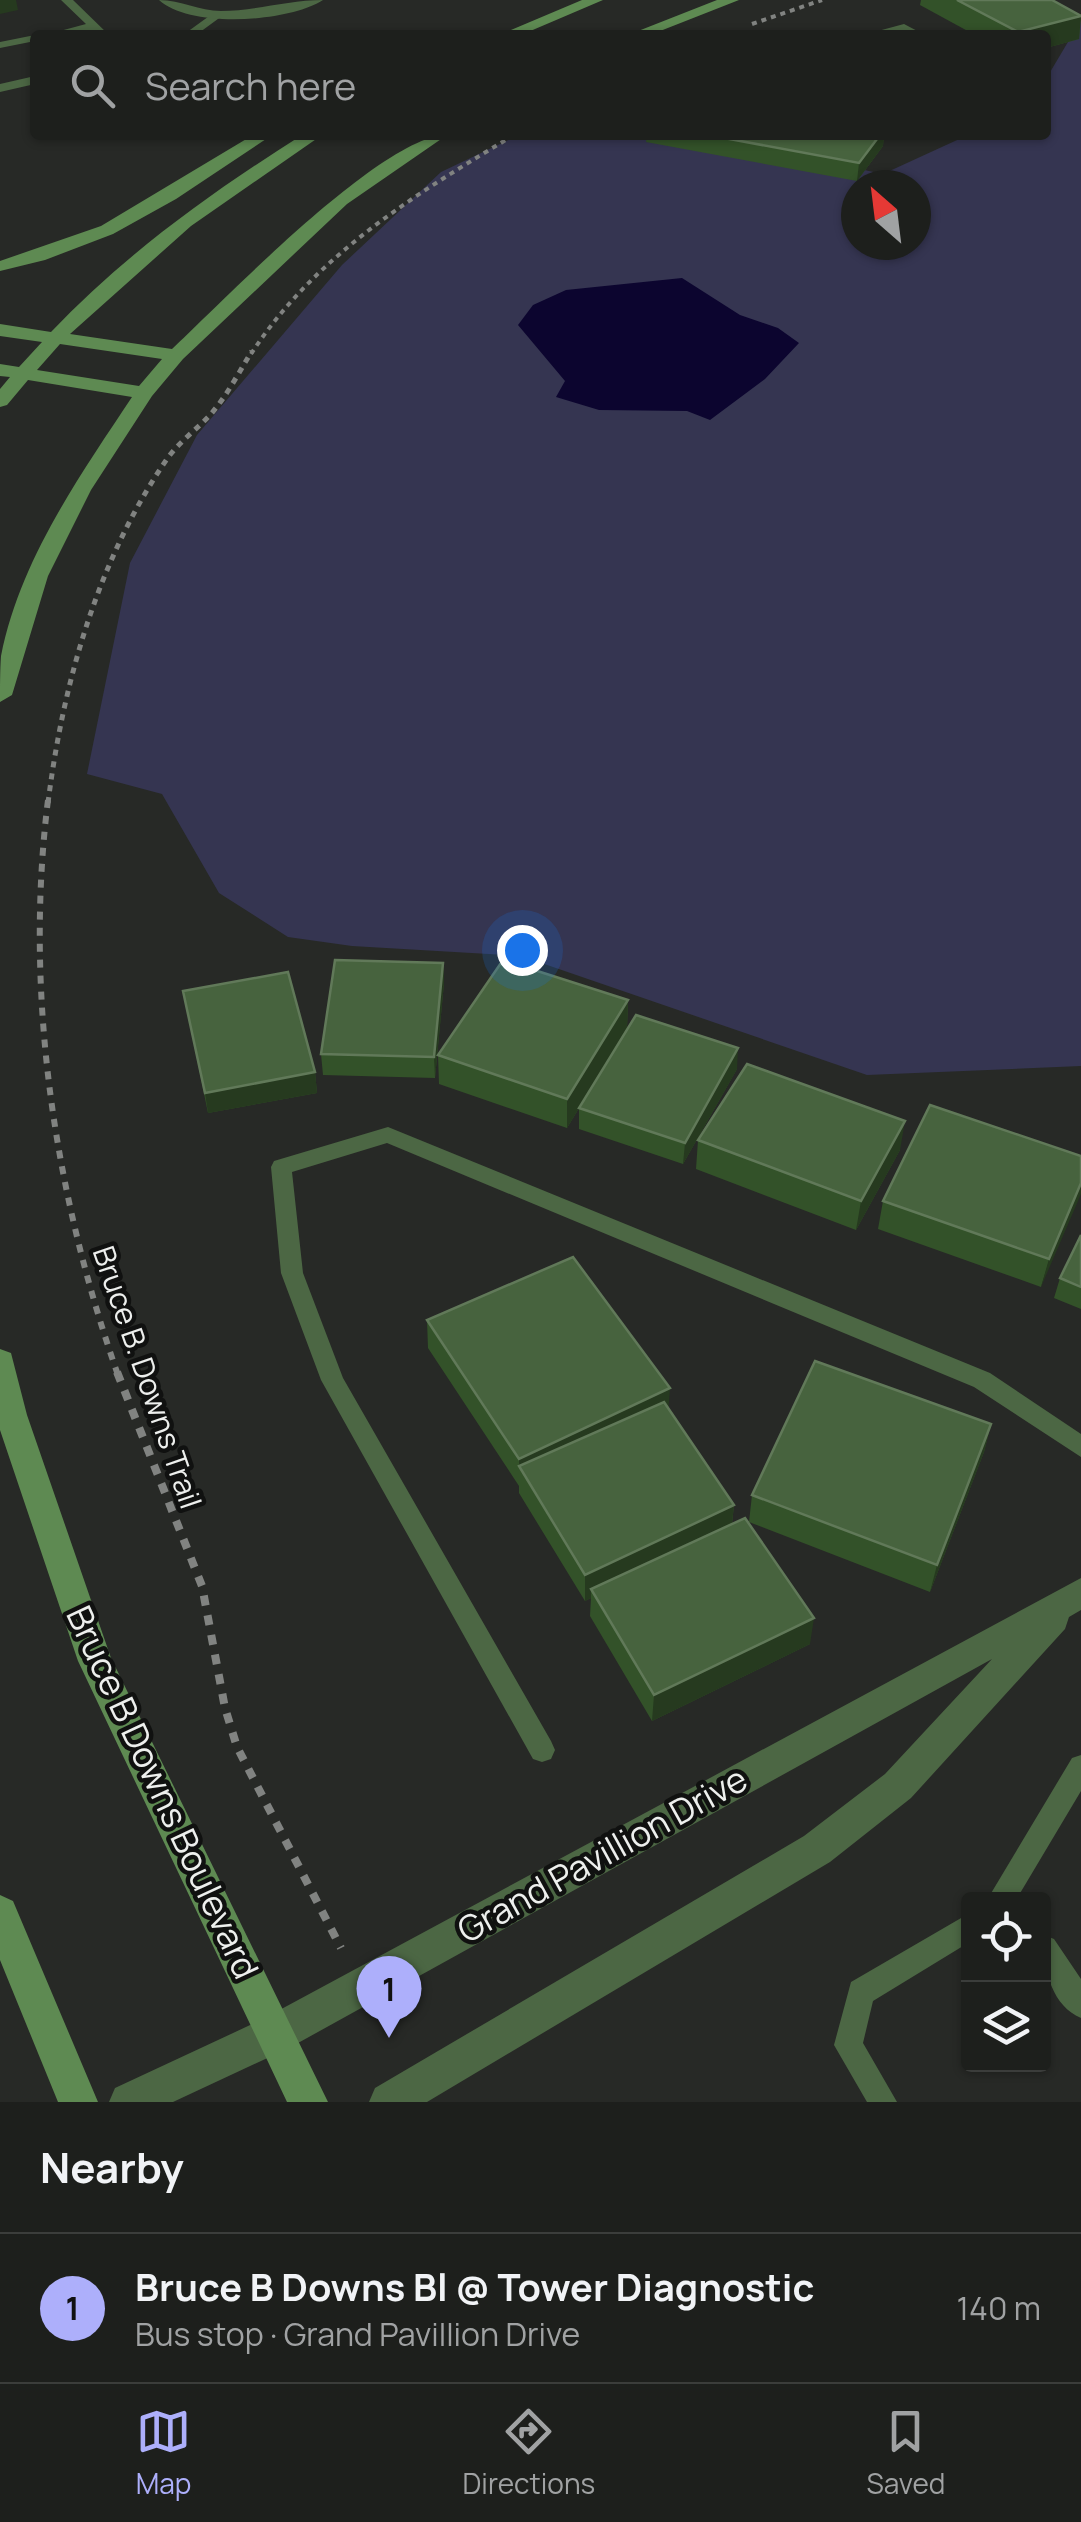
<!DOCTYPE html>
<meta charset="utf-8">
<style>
body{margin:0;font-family:Manrope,sans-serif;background:#2a2c29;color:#f1f3f6}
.controls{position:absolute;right:30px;bottom:30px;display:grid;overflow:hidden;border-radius:10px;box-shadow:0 2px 8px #0004}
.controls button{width:90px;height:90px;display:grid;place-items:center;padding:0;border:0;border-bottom:2px solid #3b3d3b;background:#1d1f1c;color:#f1f3f6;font:50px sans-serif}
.compass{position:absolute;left:841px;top:170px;width:90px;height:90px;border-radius:50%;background:#1d1f1c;box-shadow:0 2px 8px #0004;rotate:332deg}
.you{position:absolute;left:522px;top:950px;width:35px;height:35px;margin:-25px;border:8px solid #fff;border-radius:50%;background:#1a73e8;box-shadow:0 0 0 15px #1a73e833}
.badge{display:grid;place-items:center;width:65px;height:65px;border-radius:50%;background:#adaffb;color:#111;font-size:32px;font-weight:700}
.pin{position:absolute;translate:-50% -82px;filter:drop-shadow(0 2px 5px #0008)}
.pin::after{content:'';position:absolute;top:52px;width:35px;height:30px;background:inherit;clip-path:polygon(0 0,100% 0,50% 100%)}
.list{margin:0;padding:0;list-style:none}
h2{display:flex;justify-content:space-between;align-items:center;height:130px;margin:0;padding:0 40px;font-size:42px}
h2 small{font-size:32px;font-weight:400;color:#a0a2a3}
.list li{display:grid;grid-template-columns:65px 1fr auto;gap:30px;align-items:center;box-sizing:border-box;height:150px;padding:0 40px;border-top:2px solid #3b3d3b}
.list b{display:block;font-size:38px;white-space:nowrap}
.list p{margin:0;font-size:32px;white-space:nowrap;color:#a0a2a3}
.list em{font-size:32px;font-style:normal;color:#a0a2a3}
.icon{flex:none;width:55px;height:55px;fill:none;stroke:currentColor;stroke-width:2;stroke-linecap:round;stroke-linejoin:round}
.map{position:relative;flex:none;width:1081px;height:2102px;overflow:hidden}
.search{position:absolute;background:#1d1f1c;box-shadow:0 2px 8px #0004;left:30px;right:30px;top:30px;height:110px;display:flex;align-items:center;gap:25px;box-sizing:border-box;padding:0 35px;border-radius:10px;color:#a0a2a3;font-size:38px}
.sheet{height:280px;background:#1d1f1c}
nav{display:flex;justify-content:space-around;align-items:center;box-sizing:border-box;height:140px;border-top:2px solid #3b3d3b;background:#1d1f1c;font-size:28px;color:#a0a2a3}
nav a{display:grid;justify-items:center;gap:5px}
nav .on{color:#adaffb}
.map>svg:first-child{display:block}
</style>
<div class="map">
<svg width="1081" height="2102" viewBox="0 0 1081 2102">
<rect width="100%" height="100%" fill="#272926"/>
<path fill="#353551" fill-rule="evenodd" d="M1081 20V1066L867 1075 521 956 352 946 288 937 219 893 162 794 87 774 130 563 197 435 342 265 441 172 519 135H699L883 174 968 135H1046V79ZM856 185H916V245H856Z"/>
<path fill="#0c052f" d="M682 278 740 315 778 328 799 343 765 379 710 420 687 411 599 410 556 397 565 381 518 325 533 305 566 290Z"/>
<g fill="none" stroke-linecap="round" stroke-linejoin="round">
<path stroke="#818381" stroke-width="4" stroke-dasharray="5 5" stroke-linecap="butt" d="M752 24 822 0
M251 354C315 255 416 194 514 135"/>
<path stroke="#818381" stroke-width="5" stroke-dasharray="6 6" stroke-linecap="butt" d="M48 803C63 683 98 559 167 459 179 442 196 430 210 415 227 396 239 372 252 351"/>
<path stroke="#818381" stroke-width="6" stroke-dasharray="8 8" stroke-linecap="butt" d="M48 800C24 992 54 1193 118 1375"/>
<path stroke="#818381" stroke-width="8" stroke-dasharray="10 10" stroke-linecap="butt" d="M117 1372 202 1586 225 1708 237 1747 341 1948"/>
<path fill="#4c6744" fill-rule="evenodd" d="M61 0H73L109 35H97L91 30 45 35 86 24Z
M212 14 222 16 196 35H183Z
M904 24 925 35H911L903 31 863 35Z
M35 35V41L0 48V42Z
M35 76V84L0 92V84Z
M388 1127 990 1373 1081 1434V1457L974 1387 387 1143 292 1172 303 1273 343 1378 551 1741 555 1750 551 1759 542 1762 533 1759 321 1380 281 1273 271 1167 274 1161Z
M1081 1755V1791L1016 1900H987L1072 1758Z
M968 1914V1943L873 2001 863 2043 897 2102H867L834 2045 851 1982Z
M1044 1935 1054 1939 1081 1979V2018C1050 2005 1042 1964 1044 1935Z"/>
<path fill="#4c6744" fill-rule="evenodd" d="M159 0C181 0 199 11 221 11 255 11 288 0 323 0 289 22 191 29 159 0Z
M1081 1578V1610L1069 1617 1065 1629 911 1798 830 1862 427 2102H369L375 2088 804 1836 885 1774 992 1659 289 2048 173 2102H109L115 2088 261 2020Z"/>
<path fill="#5e8a52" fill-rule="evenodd" d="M582 0H603L521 35H499Z
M717 0H739L650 35H628Z
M253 135H272L176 199 113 234 45 260 0 271V261L101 226Z
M302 135H322L191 226 70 334 172 349C224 300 383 135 447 135L347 204 183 359 152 396 91 490 48 576 12 695 0 702C0 687 0 670 1 656 20 560 79 477 132 397L28 380 7 405 0 407V389L10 377 0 376V364L19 367 42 342 0 336V324L51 332C125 254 212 192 302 135ZM60 344 162 359 139 386 37 370Z
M0 1349 11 1353 27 1415 111 1658 328 2102H287L78 1661 0 1430Z
M0 1895 13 1901 98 2102H58L0 1960Z"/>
</g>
<path fill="#335229" d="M921 0H1052L1081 15 1079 39 1046 48V35H975L920 5Z
M647 135H884L883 146 857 181 646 142Z
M443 963 444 983 435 1078 323 1075 321 1054Z
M183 991 315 1072 317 1093 208 1113Z
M628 1000 627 1029 567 1128 439 1084 438 1055Z
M737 1069 683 1164 579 1129V1108Z
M698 1140 900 1150 856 1230 696 1169Z
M1081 1156 1041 1287 878 1229 883 1201Z
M1081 1235V1309L1054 1298 1060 1278Z
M427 1320 669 1409 734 1505 732 1524 810 1644 652 1721 590 1616 591 1598 585 1601 519 1493V1486L428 1348Z
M991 1424 984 1452 930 1592 749 1522 752 1495Z"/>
<path fill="#263a1f" d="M0 0H16L18 10 0 14Z
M1081 16 1079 39 1046 48V35H1018V32Z
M880 135H884L883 146 857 181 859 163Z
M443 963 444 983 435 1078 434 1057Z
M628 1000 627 1029 567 1128V1099Z
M738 1048 737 1069 683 1164 685 1143Z
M315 1072 317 1093 208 1113 205 1093Z
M905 1121 900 1150 856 1230 861 1201Z
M1081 1183V1194L1041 1287 1049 1259Z
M670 1388 668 1416 519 1466V1486V1459Z
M991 1424 984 1452 930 1592 937 1565Z
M734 1505 731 1532 591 1589V1598L585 1601V1575Z
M814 1618 810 1644 652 1721 654 1695Z"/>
<path fill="#47633e" stroke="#617959" stroke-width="2.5" d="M957 0H1052L1081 16 1018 32Z
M708 135H880L859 163Z
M335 960 443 963 434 1057 321 1054Z
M503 960 628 1000 567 1099 438 1055Z
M288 972 315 1072 205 1093 183 991Z
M636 1015 738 1048 685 1143 579 1108Z
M747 1064 905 1121 861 1201 698 1140Z
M930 1105 1081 1156V1183L1049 1259 883 1201Z
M1081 1235V1287L1060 1278Z
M573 1257 670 1388 519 1459 427 1320Z
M815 1361 991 1424 937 1565 752 1495Z
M664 1402 734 1505 585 1575 519 1466Z
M745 1518 814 1618 654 1695 591 1589Z"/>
<g text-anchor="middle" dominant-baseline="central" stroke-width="9" stroke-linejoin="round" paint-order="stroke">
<g font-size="30" fill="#edefed" stroke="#101110">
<text transform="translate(148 1377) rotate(71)">Bruce B. Downs Trail</text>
</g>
<g font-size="35" fill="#edefed" stroke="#101110">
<text transform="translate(163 1792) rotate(65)">Bruce B Downs Boulevard</text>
<text transform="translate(602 1854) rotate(-29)">Grand Pavillion Drive</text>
</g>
</g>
</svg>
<div class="controls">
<button><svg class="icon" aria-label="locate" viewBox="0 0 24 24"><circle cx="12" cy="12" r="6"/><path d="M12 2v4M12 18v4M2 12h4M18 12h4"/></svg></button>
<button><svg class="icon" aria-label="layers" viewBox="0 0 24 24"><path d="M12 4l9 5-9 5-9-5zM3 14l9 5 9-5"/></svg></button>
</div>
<svg class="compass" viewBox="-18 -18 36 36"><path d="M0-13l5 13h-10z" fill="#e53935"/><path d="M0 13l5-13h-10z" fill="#a0a2a3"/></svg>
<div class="you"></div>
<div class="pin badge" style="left:389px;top:2038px">1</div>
<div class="search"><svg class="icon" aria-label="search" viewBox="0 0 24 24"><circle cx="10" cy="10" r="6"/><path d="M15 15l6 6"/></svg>Search here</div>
</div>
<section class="sheet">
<h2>Nearby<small></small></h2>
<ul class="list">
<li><span class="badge">1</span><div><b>Bruce B Downs Bl @ Tower Diagnostic</b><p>Bus stop · Grand Pavillion Drive</p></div><em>140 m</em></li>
</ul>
</section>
<nav>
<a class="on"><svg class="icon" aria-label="map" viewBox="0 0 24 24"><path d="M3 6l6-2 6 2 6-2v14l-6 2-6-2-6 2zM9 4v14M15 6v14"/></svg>Map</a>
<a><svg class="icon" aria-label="directions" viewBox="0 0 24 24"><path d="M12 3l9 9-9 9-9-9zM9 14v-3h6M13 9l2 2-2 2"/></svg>Directions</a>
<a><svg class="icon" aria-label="saved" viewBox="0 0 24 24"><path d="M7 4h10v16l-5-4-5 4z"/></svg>Saved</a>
</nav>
